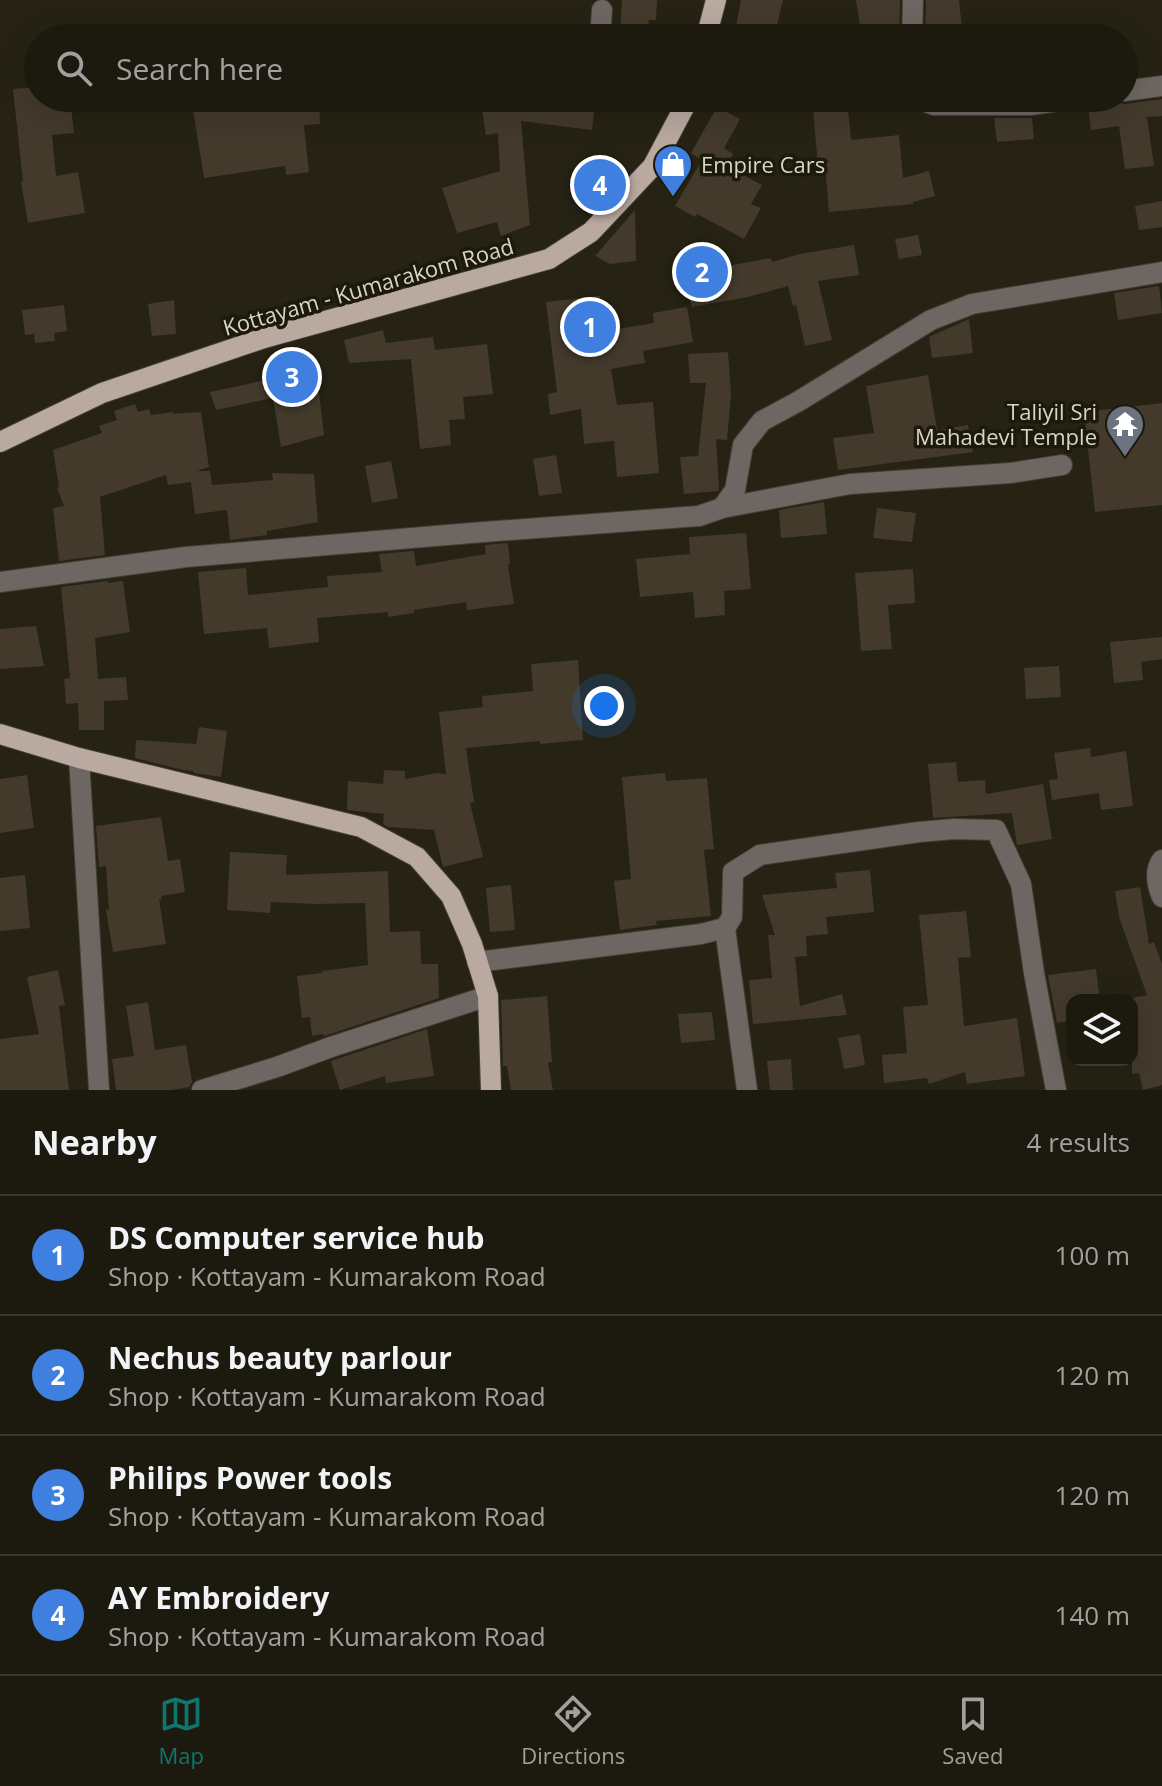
<!DOCTYPE html>
<meta charset="utf-8">
<style>
body{margin:0;font-family:"Open Sans",sans-serif;background:#29271d;color:#f1f3f6}
.controls{position:absolute;right:24px;bottom:24px;display:grid;overflow:hidden;border-radius:16px;box-shadow:0 8px 32px #0002}
.controls button{width:72px;height:72px;display:grid;place-items:center;padding:0;border:0;border-bottom:2px solid #3a382f;background:#1c1a0f;color:#f1f3f6;font:40px sans-serif}
.you{position:absolute;left:604px;top:706px;width:28px;height:28px;margin:-20px;border:6px solid #fff;border-radius:50%;background:#1a73e8;box-shadow:0 0 0 12px #1a73e833}
.badge{display:grid;place-items:center;width:52px;height:52px;border-radius:50%;background:#0f766e;color:#fff;font-size:26px;font-weight:700}
.pin{position:absolute;translate:-50% -50%;border:4px solid #fff;box-shadow:0 2px 8px #0006}
.list{margin:0;padding:0;list-style:none}
h2{display:flex;justify-content:space-between;align-items:center;height:104px;margin:0;padding:0 32px;font-size:34px}
h2 small{font-size:26px;font-weight:400;color:#a0a19e}
.list li{display:grid;grid-template-columns:52px 1fr auto;gap:24px;align-items:center;box-sizing:border-box;height:120px;padding:0 32px;border-top:2px solid #3a382f}
.list b{display:block;font-size:30px;white-space:nowrap}
.list p{margin:0;font-size:26px;white-space:nowrap;color:#a0a19e}
.list em{font-size:26px;font-style:normal;color:#a0a19e}
.icon{flex:none;width:44px;height:44px;fill:none;stroke:currentColor;stroke-width:2;stroke-linecap:round;stroke-linejoin:round}
.map{position:relative;flex:none;width:1162px;height:1090px;overflow:hidden}
.search{position:absolute;background:#1c1a0f;box-shadow:0 8px 32px #0002;left:24px;right:24px;top:24px;height:88px;display:flex;align-items:center;gap:20px;box-sizing:border-box;padding:0 28px;border-radius:44px;color:#a0a19e;font-size:30px}
.sheet{height:584px;background:#1c1a0f}
nav{display:flex;justify-content:space-around;align-items:center;box-sizing:border-box;height:112px;border-top:2px solid #3a382f;background:#1c1a0f;font-size:22px;color:#a0a19e}
nav a{display:grid;justify-items:center;gap:4px}
nav .on{color:#0f766e}
.map>svg:first-child{display:block}
</style>
<div class="map">
<svg width="1162" height="1090" viewBox="0 0 1162 1090">
<rect width="100%" height="100%" fill="#262314"/>
<path fill="#433a2c" d="M622 0H657L656 20H649L646 38H620Z
M741 0H783L774 38H734Z
M856 0H900L899 38H862Z
M926 0H959L963 38H925Z
M38 87V98H70L74 133 52 135 56 176 78 172 85 213 28 223 21 182H23L13 89Z
M191 98H319L320 124 304 125 309 172 286 175 285 166 204 178Z
M480 98H555L595 103 592 130 521 121 530 225 501 236 497 222 457 233 442 188 500 171 498 133 486 135Z
M812 98H847L851 140 899 135 903 178 929 171 935 196 913 202V204L829 212 825 165 818 166Z
M1091 98H1113L1118 103 1125 104 1162 99V116L1147 117 1154 166 1125 169 1119 126 1091 130 1088 106Z
M717 107 740 119 724 148 733 154 726 166 762 185 751 204 761 208 744 239 697 214 695 217 675 206 702 160 691 153Z
M994 118H1032L1034 139 997 142Z
M1162 201V227L1139 230 1135 206Z
M635 210 636 261 610 264 595 256Z
M918 235 922 255 899 259 895 239Z
M854 245 859 275 818 281 832 340 805 346 796 305 793 306 788 286 748 297 692 307 686 286 712 278 711 269 771 258 772 262 800 254Z
M1159 286 1162 313 1118 320 1114 293Z
M600 296 605 331 654 323 653 313 687 307 693 342 643 351 645 363 611 369 617 405 653 402 659 473 617 477 614 441 584 444 581 409 550 415 548 394 557 392 546 302Z
M174 300 176 334 152 336 148 304Z
M64 305 67 331 54 333 55 341 35 343 34 334 25 335 22 310Z
M969 319 973 353 932 358 929 337Z
M383 330 386 343 433 337 435 350 487 344 493 394 463 397 465 419 449 420 451 445 420 449 411 359 349 363 344 340Z
M728 352 731 395 727 440 716 439 719 489 718 491 684 494 680 457 698 456 706 383H690L688 354Z
M315 357 324 435 281 447 273 398 216 410 210 392 271 379 269 368Z
M928 375 937 430 968 425 973 452 838 470 833 438 874 433 866 386Z
M1162 403V505L1095 512 1084 412Z
M135 404 138 412 149 409 151 415 173 412V414L201 412 209 467 196 471H210L212 485 273 480 272 473 314 474 318 522 267 531V535L230 540 227 510 195 514 191 482 168 485 166 475 100 497 105 555 59 561 53 508 64 506 57 488 59 487 53 450 102 433 99 426 117 420 114 411Z
M556 455 562 493 539 496 533 459Z
M391 461 398 498 372 503 365 466Z
M824 502 827 534 781 538 779 510Z
M877 508 916 513 912 542 873 538Z
M746 533 751 589 724 591 725 615 695 618 693 592 640 597 636 559 690 554 689 537Z
M508 543 510 564 508 565 514 604 467 610 466 602 414 610V613L388 617V612L317 618 319 642 269 648 267 628 204 634 198 572 246 568 248 595 328 587 327 576 382 572 379 554 414 551 416 566 486 554 485 545Z
M913 569 915 603 888 605 892 649 861 651 855 573Z
M108 581V583L123 581 130 632 95 638 98 679 126 677 128 700 104 701V730H79L78 703 66 704 64 679 70 678 61 587Z
M36 626 44 666 0 669V629Z
M1162 637V659L1141 662 1143 680 1114 683 1110 642Z
M578 660 583 740 540 744V741L466 748 474 802 470 803 483 857 443 867 434 830 388 827 383 824 384 814 347 810 348 781 383 784 384 770 405 771V779L437 773 446 774 439 712 483 707 482 696 533 691 531 664Z
M1059 666 1061 697 1026 699 1024 668Z
M199 727 227 731 221 777 194 773 193 771 183 770 135 758 136 740 196 744Z
M1090 748 1091 757 1126 751 1133 806 1101 810 1099 793 1052 800 1049 780 1058 779 1054 753Z
M956 762 958 782 985 780 986 794 1043 784 1052 839 1017 845 1012 813 933 818 928 764Z
M665 773 666 781 707 778 714 849 704 850 711 916 656 921 657 925 620 930 614 881 631 879 622 777Z
M27 775 34 828 0 833V779Z
M161 817 168 861 180 859 185 892 161 896 162 899H159L166 944 113 952 106 910 109 909 106 866 99 867 96 826Z
M230 852 287 855 286 875 388 871 390 932 420 931 421 964H438L439 998 324 1036 323 1034 312 1036 310 1017 302 1018 297 976 322 973V971L368 965 365 903 315 904 271 902 270 913 227 910Z
M870 870 874 912 826 917 828 934 806 936 807 956 795 957 800 1006 842 994 847 1015 753 1024 749 980 772 978 768 935H775L762 895 837 888 835 873Z
M25 875 30 928 0 931V878Z
M511 885 515 930 490 932 486 888Z
M1140 887 1149 944 1154 942 1162 964V1085L1143 1090 1139 1073 1132 1074V998L1147 995 1119 917 1115 891Z
M966 911 971 957 958 958 964 1026 1017 1018 1025 1076 967 1084 965 1072 929 1084 927 1078 884 1083 882 1055 907 1053 903 1007 928 1005 919 915Z
M1096 969 1100 1000H1072V1020L1057 1023 1048 975Z
M58 970 65 1005 59 1006 69 1090H0V1039L39 1034 27 977Z
M547 996 552 1062 548 1063 553 1090H511L507 1066H503L501 1000Z
M148 1002 155 1050 186 1045 192 1082 189 1087 172 1090H116L112 1059 134 1056 126 1006Z
M712 1012 715 1040 681 1043 678 1014Z
M427 1029 434 1076 386 1083 385 1076 340 1090 331 1061Z
M860 1034 865 1065 844 1069 838 1038Z
M791 1059 793 1090H770L767 1061Z"/>
<g fill="none" stroke-linecap="round" stroke-linejoin="round">
<defs>
<path id="minor" d="M600 38 602 10
M912 38 913 0
M1124 91 1162 86
M921 98 923 101 934 105H1031L1078 98
M722 508 850 484 1010 473 1062 465
M0 582 186 557 471 533 699 516 722 508 735 490 743 445 762 421 799 401 931 320 972 304 1162 272
M79 758 99 1090
M1162 860C1154 871 1157 885 1162 897
M477 962 701 934 725 928
M202 1090 277 1067 331 1047 488 996
M747 1090 725 928 732 917 733 872 760 855 919 832 954 829 996 830 1021 884 1034 973 1056 1090"/>
<path id="major" d="M706 38 716 0
M0 442 102 393 264 338 549 259 591 232 653 166 689 98
M0 734 79 758 361 827 417 857 451 896 472 944 488 996 491 1090"/>
</defs>
<use href="#minor" stroke="#423f31" stroke-width="22"/>
<use href="#major" stroke="#423f31" stroke-width="22"/>
<use href="#minor" stroke="#6e6662" stroke-width="20"/>
<use href="#major" stroke="#baa9a1" stroke-width="20"/>
</g>
<defs>
<symbol id="shop-pin" viewBox="-11 -11 22 30"><path d="M0 17L-7.5 6A9.5 9.5 0 1 1 7.5 6Z" fill="#3f7fe0" stroke="#1d1a0b"/><path d="M-5-2.5h2.3a2.7 3.5 0 0 1 5.4 0H5L5.5 6h-11ZM-1.5-2.5h3a1.5 2.3 0 0 0-3 0Z" fill="#fff"/></symbol>
<symbol id="temple-pin" viewBox="-11 -11 22 30"><path d="M0 17L-7.5 6A9.5 9.5 0 1 1 7.5 6Z" fill="#6b7280" stroke="#1d1a0b"/><path d="M0-6L5-2H3V0L6.5 2.5H4V6H1.5V3h-3V6H-4V2.5H-6.5L-3 0V-2H-5Z" fill="#fff"/></symbol>
</defs>
<g fill-rule="evenodd">
<use href="#shop-pin" x="651" y="142" width="44" height="60"/>
<use href="#temple-pin" x="1103" y="402" width="44" height="60"/>
</g>
<g text-anchor="middle" dominant-baseline="central" stroke-width="7" stroke-linejoin="round" paint-order="stroke">
<g font-size="22" fill="#d7d5cb" stroke="#1d1a0b" text-anchor="start">
<text x="701" y="164">Empire Cars</text>
<text x="1097" y="411" text-anchor="end">Taliyil Sri<tspan x="1097" dy="25">Mahadevi Temple</tspan></text>
</g>
<g font-size="22" fill="#d7d5cb" stroke="#1d1a0b">
<text transform="translate(368 286) rotate(-16)">Kottayam - Kumarakom Road</text>
</g>
</g>
</svg>
<div class="controls">
<button><svg class="icon" aria-label="layers" viewBox="0 0 24 24"><path d="M12 4l9 5-9 5-9-5zM3 14l9 5 9-5"/></svg></button>
</div>
<div class="you"></div>
<div class="pin badge" style="left:590px;top:327px;background:#3f7fe0">1</div>
<div class="pin badge" style="left:702px;top:272px;background:#3f7fe0">2</div>
<div class="pin badge" style="left:292px;top:377px;background:#3f7fe0">3</div>
<div class="pin badge" style="left:600px;top:185px;background:#3f7fe0">4</div>
<div class="search"><svg class="icon" aria-label="search" viewBox="0 0 24 24"><circle cx="10" cy="10" r="6"/><path d="M15 15l6 6"/></svg>Search here</div>
</div>
<section class="sheet">
<h2>Nearby<small>4 results</small></h2>
<ul class="list">
<li><span class="badge" style="background:#3f7fe0">1</span><div><b>DS Computer service hub</b><p>Shop · Kottayam - Kumarakom Road</p></div><em>100 m</em></li>
<li><span class="badge" style="background:#3f7fe0">2</span><div><b>Nechus beauty parlour</b><p>Shop · Kottayam - Kumarakom Road</p></div><em>120 m</em></li>
<li><span class="badge" style="background:#3f7fe0">3</span><div><b>Philips Power tools</b><p>Shop · Kottayam - Kumarakom Road</p></div><em>120 m</em></li>
<li><span class="badge" style="background:#3f7fe0">4</span><div><b>AY Embroidery</b><p>Shop · Kottayam - Kumarakom Road</p></div><em>140 m</em></li>
</ul>
</section>
<nav>
<a class="on"><svg class="icon" aria-label="map" viewBox="0 0 24 24"><path d="M3 6l6-2 6 2 6-2v14l-6 2-6-2-6 2zM9 4v14M15 6v14"/></svg>Map</a>
<a><svg class="icon" aria-label="directions" viewBox="0 0 24 24"><path d="M12 3l9 9-9 9-9-9zM9 14v-3h6M13 9l2 2-2 2"/></svg>Directions</a>
<a><svg class="icon" aria-label="saved" viewBox="0 0 24 24"><path d="M7 4h10v16l-5-4-5 4z"/></svg>Saved</a>
</nav>
